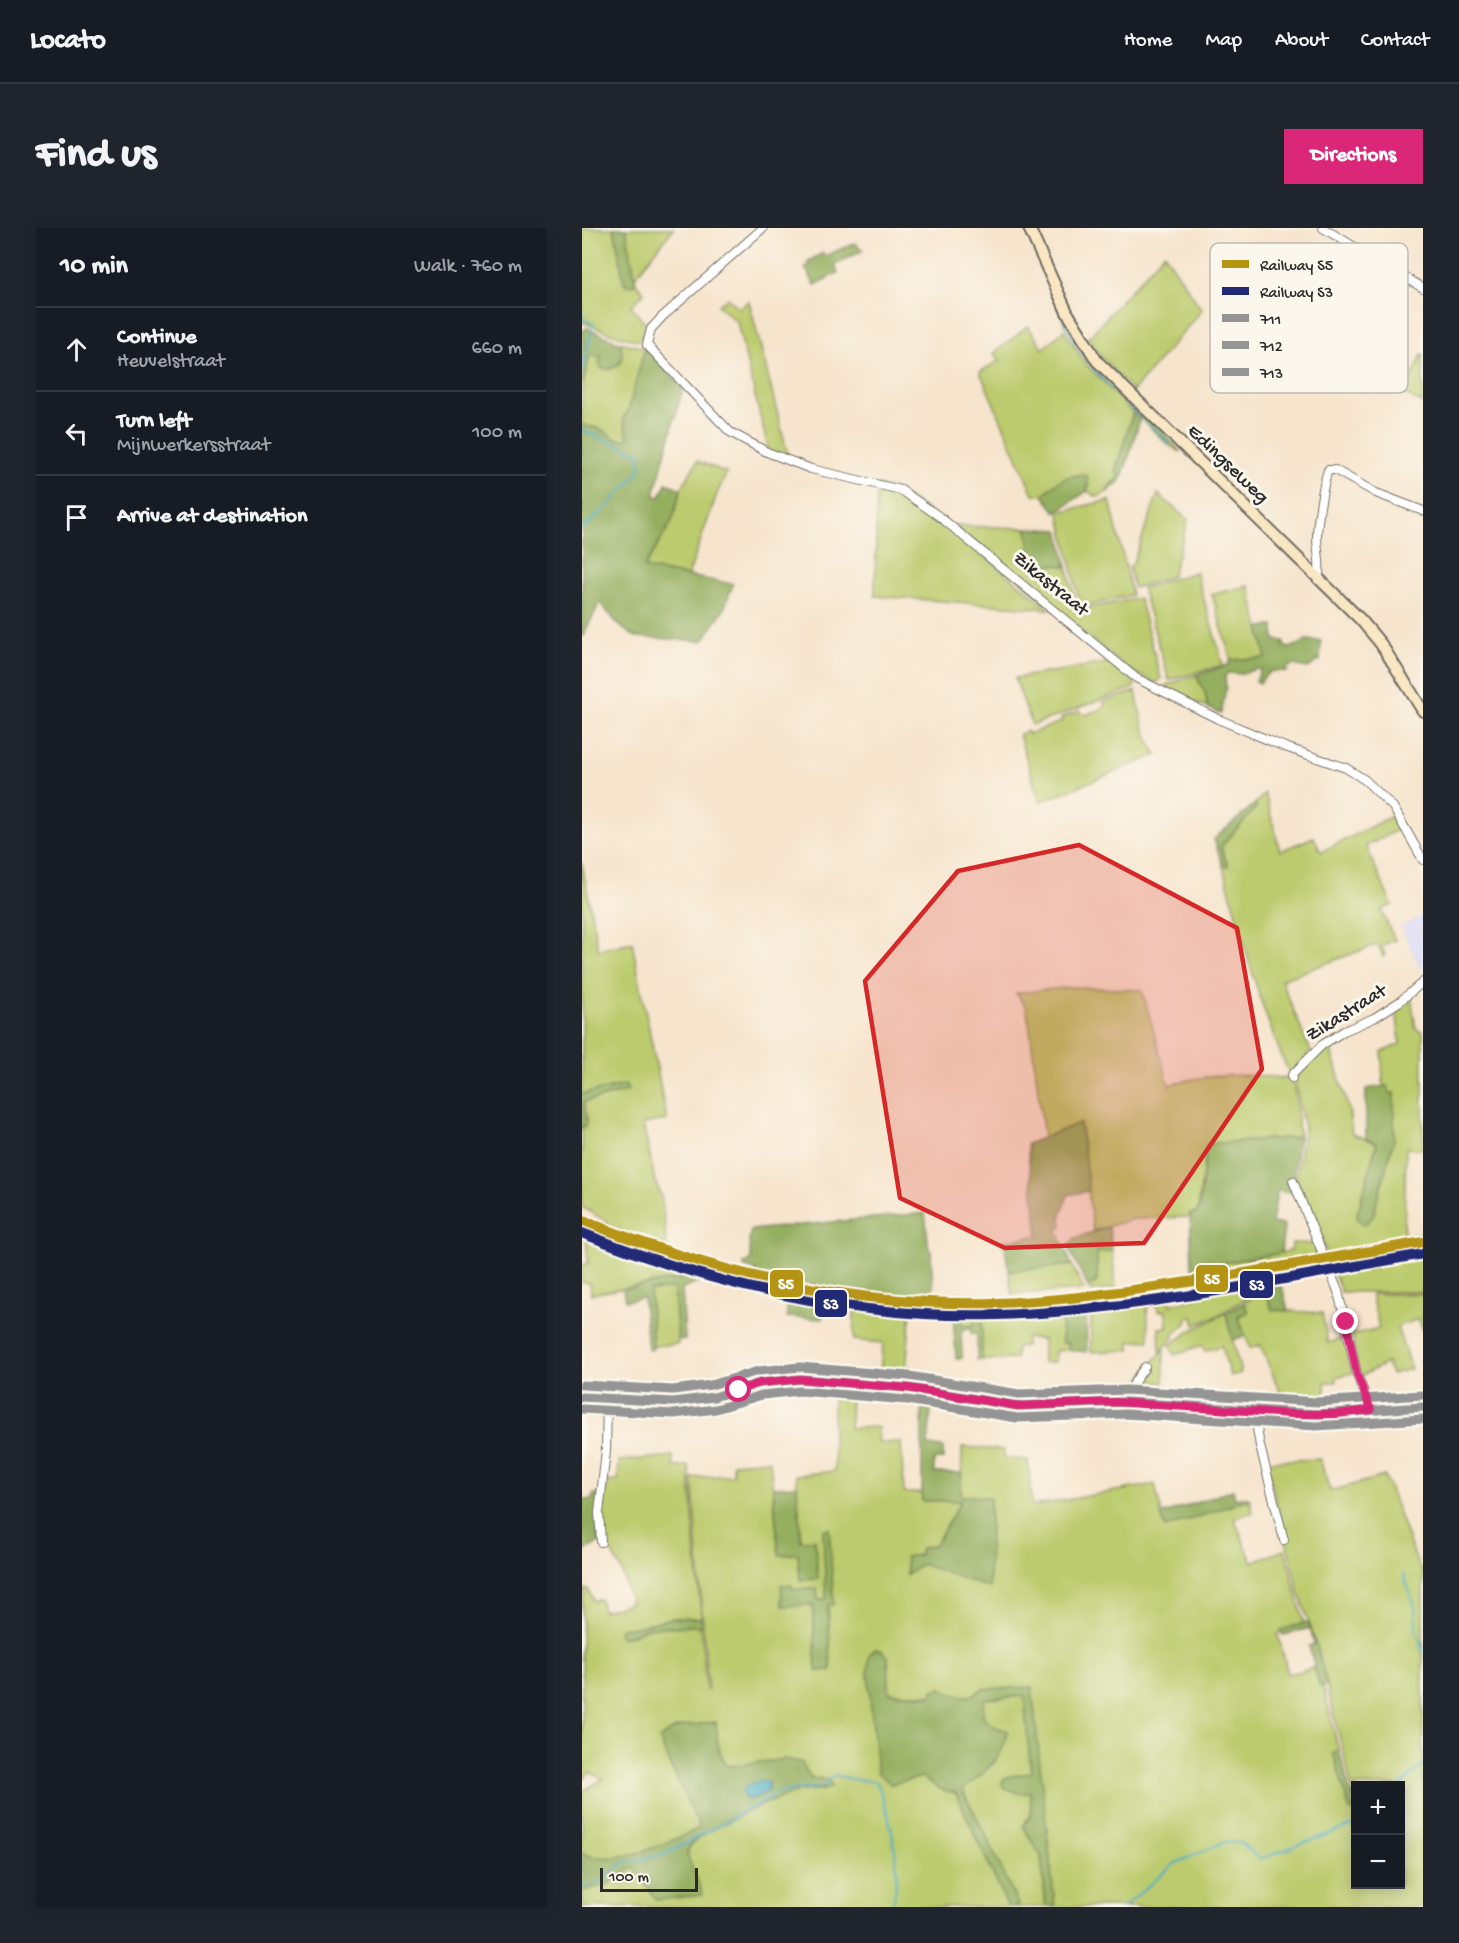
<!DOCTYPE html>
<meta charset="utf-8">
<style>
body{margin:0;font-family:"Gochi Hand",sans-serif;background:#20242c;color:#f1f3f6}
.controls{position:absolute;right:18px;bottom:18px;display:grid;overflow:hidden;border-radius:0px;box-shadow:0 3px 15px #0003}
.controls button{width:54px;height:54px;display:grid;place-items:center;padding:0;border:0;border-bottom:2px solid #363941;background:#171b24;color:#f1f3f6;font:30px sans-serif}
.scale{position:absolute;left:18px;bottom:15px;width:98px;box-sizing:border-box;padding-left:6px;border:3px solid #2b2b2b;border-top:0;font-size:16px;line-height:21px;white-space:nowrap;color:#2b2b2b;-webkit-text-stroke:4px #fbf7ec;paint-order:stroke}
.stop{position:absolute;width:18px;height:18px;margin:-14px;border:4px solid #db2777;border-radius:50%;background:#fff}
.stop.end{background:#db2777;border-color:#fff;box-shadow:0 2px 6px #0008}
.list{margin:0;padding:0;list-style:none}
h2{display:flex;justify-content:space-between;align-items:center;height:78px;margin:0;padding:0 24px;font-size:26px}
h2 small{font-size:20px;font-weight:400;color:#9ea1a6}
.list li{display:grid;grid-template-columns:39px 1fr auto;gap:18px;align-items:center;box-sizing:border-box;height:84px;padding:0 24px;border-top:2px solid #363941}
.list b{display:block;font-size:22px;white-space:nowrap}
.list p{margin:0;font-size:20px;white-space:nowrap;color:#9ea1a6}
.list em{font-size:20px;font-style:normal;color:#9ea1a6}
.icon{flex:none;width:33px;height:33px;fill:none;stroke:currentColor;stroke-width:2;stroke-linecap:round;stroke-linejoin:round}
.map{position:relative;flex:none;width:841px;height:1679px;overflow:hidden;border-radius:0px}
header{display:flex;align-items:center;gap:36px;box-sizing:border-box;height:84px;padding:0 30px;background:#171b24;border-bottom:2px solid #363941}
header strong{font-size:28px}
nav{display:flex;gap:33px;margin-inline-start:auto;font-size:21px}
.intro{display:flex;align-items:center;justify-content:space-between;box-sizing:border-box;height:144px;padding:0 36px}
h1{margin:0;font-size:42px}
.button{padding:15px 27px;border-radius:0px;background:#db2777;color:#fff;font-size:21px;font-weight:700}
main{display:flex;gap:36px;padding:0 36px}
aside{flex:1;background:#171b24;border-radius:0px;box-shadow:0 3px 15px #0003}
.map>svg:first-child{display:block}
</style>
<header>
<strong>Locato</strong>
<nav><a>Home</a><a>Map</a><a>About</a><a>Contact</a></nav>
</header>
<div class="intro"><h1>Find us</h1><a class="button">Directions</a></div>
<main>
<aside>
<h2>10 min<small>Walk · 760 m</small></h2>
<ul class="list">
<li><svg class="icon" aria-label="ahead" viewBox="0 0 24 24"><path d="M12 20V5M6 11l6-6 6 6"/></svg><div><b>Continue</b><p>Heuvelstraat</p></div><em>660 m</em></li>
<li><svg class="icon" aria-label="left" viewBox="0 0 24 24"><path d="M17 20v-9H6M10 6l-5 5 5 5"/></svg><div><b>Turn left</b><p>Mijnwerkersstraat</p></div><em>100 m</em></li>
<li><svg class="icon" aria-label="arrive" viewBox="0 0 24 24"><path d="M6 21V4h12l-3 4 3 4H6"/></svg><div><b>Arrive at destination</b></div></li>
</ul>
</aside>
<div class="map">
<svg width="841" height="1679" viewBox="0 0 841 1679">
<rect width="100%" height="100%" fill="#fbf7ec"/>
<filter id="ink" filterUnits="userSpaceOnUse"><feTurbulence type="fractalNoise" baseFrequency=".0167" numOctaves="2"/><feDisplacementMap in="SourceGraphic" scale="12" xChannelSelector="R" yChannelSelector="G"/><feConvolveMatrix kernelMatrix="1 2 1 2 8 2 1 2 1" color-interpolation-filters="sRGB"/></filter>
<filter id="wash" filterUnits="userSpaceOnUse"><feTurbulence type="fractalNoise" baseFrequency=".008" numOctaves="4" result="noise"/><feDisplacementMap in="SourceGraphic" scale="24" xChannelSelector="R" yChannelSelector="G"/><feGaussianBlur stdDeviation="1.35" result="paint"/><feColorMatrix in="noise" values="0 0 0 0 0 0 0 0 0 0 0 0 0 0 0 0 0 1.4 0 .05"/><feComposite in="paint" operator="in"/></filter>
<g filter="url(#wash)">
<rect width="100%" height="100%" fill="#f6e4cc"/>
<path fill="#d7d7f8" d="M841 687V745L819 699Z"/>
<path fill="#bccb6d" stroke="#747b4c" stroke-width="1.5" fill-rule="evenodd" d="M0 0H32L42 55 47 57 54 55 62 65 49 78 60 92 67 97 57 113 31 106 0 94Z
M44 0H92L53 49Z
M582 25 620 82 551 163 521 131 506 110Z
M146 70 157 80 167 73 207 231 187 224 155 94 136 77Z
M475 79H478L495 111 599 224C585 218 574 205 563 194 526 157 496 130 475 79Z
M446 98 461 121 482 102 503 135 551 185 533 243 538 247 527 259 525 264 515 269 505 263 507 258 502 247C481 247 476 253 461 267L451 266 398 144 418 132 411 126Z
M37 114 63 120 46 183 41 190 46 209 42 213 32 210 19 201 0 197V161L8 127 39 130 40 120Z
M841 125V176L822 166Z
M115 233 145 245 136 263 106 348 62 340 90 293 99 261Z
M295 257 316 263 345 282 468 381 293 368Z
M576 266 606 292 590 348 552 360 547 339 550 338Z
M528 272 550 367 499 379 477 284Z
M372 298 445 300 450 335 485 338 496 382 557 370 579 451 575 454H571L546 441Z
M614 344 641 437 587 452 560 360Z
M667 358 684 430 649 432 630 366Z
M530 434 551 452 553 457 551 460 450 497 433 450Z
M614 447 624 467 625 479 584 462 585 457Z
M554 463C558 486 562 508 575 527L458 574 437 507 445 503 447 506 481 493 479 490 498 483 503 487 522 480V473Z
M683 565 698 623 732 609 739 624 812 587 819 600 784 618 810 677 799 682 813 712 800 718 803 727 801 729 796 717 791 718 699 752 729 824 708 847C677 780 660 708 641 638L646 637 640 623V617L674 580V575Z
M0 635 16 722 50 714 85 892 61 896 73 953 80 971 85 1019 25 998 26 994 0 979V899L4 898 5 891 2 874 45 863 44 857 0 866Z
M491 759 560 762 587 857C629 844 667 846 710 851L715 877 717 909 625 916 615 985H608V989L551 991 511 1003 498 896 462 909 447 794 444 779 434 765Z
M829 768 834 801 841 804V921L824 920 822 1009 841 1005V1011L746 1027 714 951 722 900 712 849 749 815 750 826 767 882 770 906 795 914 775 987 812 865H806L801 860 800 824 818 816 814 779Z
M4 1009 112 1043 113 1048 9 1066 8 1055H0V1037L6 1036Z
M710 1015 735 1016 739 1027 610 1049V1040L699 1025 710 1022Z
M841 1022V1064H759L749 1037Z
M530 1023 534 1060 509 1063 505 1057 512 1056 515 1052V1024Z
M490 1037 502 1062 430 1066 427 1043Z
M744 1037 746 1040 693 1049 692 1056 677 1063 635 1088 613 1097 611 1089 606 1090 603 1096 591 1107 592 1110 578 1123 577 1100 585 1099 584 1083H577L576 1078H565L567 1112 548 1114V1122L509 1124V1079L587 1067 588 1077 613 1070 614 1062 613 1061Z
M92 1059 96 1116 71 1118 68 1063Z
M683 1061 690 1082 740 1085 746 1115 766 1109 771 1145 754 1149 755 1154H743L744 1180H705L678 1117 668 1120 656 1088 665 1084 662 1075Z
M789 1066H841V1104L836 1091 815 1099 829 1141 809 1146 805 1135 777 1149 770 1107 797 1100Z
M272 1076 329 1082 323 1154 297 1152 301 1115 272 1112Z
M479 1082 480 1114 486 1115V1122L473 1123V1134L461 1135V1112L444 1109V1118L435 1119 434 1131 400 1132V1095L391 1098 380 1097V1084Z
M644 1085 659 1145 648 1148 640 1118 623 1123 620 1117 592 1127 588 1117 610 1102Z
M582 1122V1155L569 1154 564 1170 549 1169 565 1140Z
M251 1158 269 1159 268 1200 296 1199 297 1215 319 1214 322 1265H340V1273H379L353 1317 339 1320 338 1327 324 1329 325 1347 340 1336 407 1359 408 1269 379 1268 380 1219 422 1222V1230L446 1232 450 1278 573 1256 583 1300 668 1271 671 1284 652 1290 670 1334 703 1322 722 1395 700 1402V1404L696 1406 706 1446 732 1440 738 1458H741L757 1523 752 1525 768 1583 773 1582V1584L774 1656H818V1558H774L773 1572 736 1422 717 1365 684 1233 738 1231 748 1263 803 1248 837 1340 841 1339V1679H473L449 1460 401 1461 389 1468 307 1465 306 1429 286 1447 309 1556 340 1549 358 1561 374 1565 426 1679H0V1663L26 1656 52 1639 121 1667C118 1656 104 1633 106 1623 110 1605 195 1569 215 1564 224 1561 234 1562 243 1562L239 1550 229 1551 224 1542 146 1538C135 1526 135 1510 134 1494L95 1499 77 1511 118 1600C81 1616 41 1638 0 1626V1564L21 1551 8 1544 0 1551V1370L3 1368 1 1362 6 1361 12 1373 18 1371 21 1383 49 1375 39 1341 22 1312 17 1314 20 1254 36 1253 37 1233 91 1228 92 1239 107 1238 119 1390H90L54 1399H44L47 1409 65 1400 75 1399 119 1398 124 1462H126L110 1250 151 1247V1235L188 1232 197 1327 216 1326 233 1312 219 1313 214 1247 253 1243 251 1213ZM247 1301 251 1376H246L249 1442 235 1443 231 1376 199 1357 210 1361 235 1360 236 1372 245 1371 241 1302Z
M442 1467 449 1545 425 1549 420 1554 448 1564 450 1588 444 1592 446 1607 453 1615 459 1628 464 1679H437L403 1605 380 1561 413 1534 426 1503 413 1499 401 1490V1471Z"/>
<path fill="#95af60" stroke="#606d46" stroke-width="1.5" d="M32 0H44L54 55 47 58 42 55Z
M273 15 281 22 253 37 256 45 233 57 223 40 227 37 225 34 241 25 243 28Z
M5 100 37 114C45 130 38 143 20 141L17 135 19 129 8 127 0 161 1 103Z
M63 120 101 160 72 267 78 269 84 255 99 261 90 293 62 340 151 356 142 381 121 413 54 409C39 402 28 387 18 374L0 410V197L19 201 32 210 44 212 46 209 41 190 46 183Z
M551 185 558 191 542 244 537 254 525 264 527 260 538 247 533 244Z
M502 247 506 249 505 263 474 284 461 267C476 253 481 247 502 247Z
M445 300 477 302 485 338 450 336Z
M692 398V411L702 413V418L707 420 721 415 723 412 739 413 738 433H733L732 436 726 440 712 437 705 439V444C690 441 686 442 678 455L674 453 679 441H674L659 446 645 445 643 449 644 460 639 486 625 479 624 467 614 447 646 437 649 432 684 430 677 399Z
M674 575V580L640 617V623L646 638H641L632 611Z
M44 857 46 863 2 874 5 891 4 898 0 899V866Z
M805 858 807 865H812V911L791 988 786 994 782 996 776 992 775 987 795 915 784 911V861Z
M498 895 507 963 486 967 479 987 480 999 475 1002 490 1037 427 1043 422 1013 456 1007 445 916Z
M717 909 711 949 714 965 695 963 690 995 702 997 699 1025 610 1040 608 985H615L617 979 625 916Z
M343 985 347 1022 349 1023 351 1062H343V1070L242 1059 173 1046 174 1042 162 1039V1035L169 1033 167 1012 169 1002Z
M527 999 530 1023 515 1024V1052L512 1056 505 1057 486 1018 493 1010Z
M112 1043 124 1045 122 1054C115 1054 107 1059 100 1061L103 1111 96 1112 92 1060 68 1063 71 1121 66 1122 61 1070 43 1073 41 1061 112 1048Z
M692 1057 700 1058 706 1083 690 1082 683 1061Z
M205 1066 243 1072 240 1091 205 1089Z
M662 1075 666 1084 656 1088 663 1108 650 1112 644 1085Z
M504 1080 505 1124 486 1122V1115H480L479 1082Z
M371 1084H380V1097L390 1098 391 1095H400V1132H395V1106H390L389 1101 379 1102 380 1130 374 1131Z
M340 1166 361 1168V1178L352 1177 349 1181 346 1218 361 1219V1231H352V1245H379V1268L408 1269 407 1360 340 1336 325 1347 324 1329 338 1327 339 1320 353 1317 379 1273H340Z
M215 1258 219 1313 233 1312 236 1351 218 1352 216 1326 197 1327 191 1259Z
M651 1262 653 1271 662 1269 668 1271 583 1300 579 1287Z
M16 1265 17 1314 0 1325V1271L10 1272 11 1267Z
M247 1301 252 1376 246 1377 249 1442 234 1443 231 1377 200 1378 199 1357H210L211 1361 235 1360 236 1372 244 1371 241 1302Z
M90 1390H119V1398L75 1399 65 1400 41 1410 37 1405 39 1400 54 1399Z
M726 1394 736 1422 745 1457 738 1459 727 1418 732 1416 728 1400 701 1407 699 1402Z
M293 1421 299 1422 306 1429 307 1465 349 1468 352 1462 360 1460 369 1466 380 1468H389L401 1461 450 1459 473 1679H464L459 1628 441 1598 449 1587 448 1564 438 1566 421 1559 420 1554 425 1549 449 1545 442 1468 402 1471 401 1490 413 1499 426 1503C423 1528 400 1548 380 1562L403 1605 437 1679H426L374 1565 358 1561 340 1549 309 1556 295 1544 286 1447 287 1427Z
M134 1494C135 1510 135 1526 146 1538L203 1531 219 1534 229 1551 247 1552 249 1560 217 1563 175 1579 126 1604 108 1616 105 1626 121 1667 74 1672 52 1639 26 1656 0 1663V1626C41 1638 81 1616 118 1600L77 1511C93 1496 113 1497 134 1494Z
M757 1523 773 1582 768 1583 751 1525Z"/>
<path fill="#43abc2" stroke="#376b76" stroke-width="1.5" d="M180 1552 186 1554V1563C180 1567 170 1573 163 1571L160 1563C164 1555 173 1555 180 1552Z"/>
<g fill="none" stroke-linecap="round" stroke-linejoin="round">
<path stroke="#43abc2" stroke-width="2" d="M0 84V88
M479 84C499 140 546 176 588 216
M1 90 12 97 11 99
M0 144 10 102
M0 202 59 226 58 240 55 246 21 283 0 301
M821 1346 833 1378 834 1401 841 1424
M818 1558 841 1537
M240 1559 252 1547 270 1551 295 1554C308 1586 323 1646 309 1679
M0 1659 17 1654 41 1635 84 1626 189 1569 192 1565C208 1564 220 1559 236 1560
M542 1679 592 1636 642 1614 659 1615 678 1631 774 1596"/>
</g>
</g>
<g filter="url(#ink)">
<g fill="none" stroke-linecap="round" stroke-linejoin="round">
<defs>
<path id="street" d="M181 0 80 89 69 101 65 117 148 204 185 224 229 241 319 262 358 289 554 450 636 491 703 519 764 540 783 552 811 579 841 632
M741 0 841 60
M736 352C740 338 735 324 735 309 735 293 741 257 746 242H753L794 265 841 283
M710 850V847L740 817 762 803 792 790 817 774 841 754
M711 953 756 1063 775 1147 789 1182
M544 1174 553 1153 563 1139
M672 1183 678 1218 702 1312
M19 1314 17 1285 24 1223 25 1171"/>
<path id="secondary" d="M447 0 485 84 515 133 779 392 799 416 841 483
M0 1169 91 1174 112 1172 132 1169 178 1155 218 1151 326 1160 436 1178 544 1174 735 1186 841 1179"/>
</defs>
<use href="#street" stroke="#726c63" stroke-width="10"/>
<use href="#secondary" stroke="#726c63" stroke-width="14"/>
<use href="#street" stroke="#fff" stroke-width="8"/>
<use href="#secondary" stroke="#f9e7c3" stroke-width="10"/>
<defs>
<path id="bus-1" d="M0 1169 91 1174 132 1169 178 1155 218 1151 326 1160 436 1178 544 1174 735 1186 841 1179"/>
<path id="bus-2" d="M0 1181 92 1186 134 1181 180 1167 218 1163 325 1172 435 1190 544 1186 734 1198 841 1191"/>
<path id="bus-3" d="M1 1157 91 1162 129 1157 176 1143 218 1139 327 1148 437 1166 545 1162 735 1174 840 1167"/>
</defs>
<use href="#bus-1" stroke="#fbf7ec" stroke-width="14"/>
<use href="#bus-2" stroke="#fbf7ec" stroke-width="14"/>
<use href="#bus-3" stroke="#fbf7ec" stroke-width="14"/>
<use href="#bus-1" stroke="#959595" stroke-width="9"/>
<use href="#bus-2" stroke="#959595" stroke-width="9"/>
<use href="#bus-3" stroke="#959595" stroke-width="9"/>
<defs>
<path id="rail-1" d="M0 992C134 1046 270 1079 415 1075 482 1073 547 1063 613 1053 689 1041 765 1027 841 1014"/>
<path id="rail-2" d="M0 1005C132 1058 272 1091 415 1087 556 1083 702 1050 841 1026"/>
</defs>
<use href="#rail-1" stroke="#fbf7ec" stroke-width="15"/>
<use href="#rail-2" stroke="#fbf7ec" stroke-width="15"/>
<use href="#rail-1" stroke="#b59413" stroke-width="10"/>
<use href="#rail-2" stroke="#222975" stroke-width="10"/>
</g>
</g>
<g fill="none" stroke-linecap="round" stroke-linejoin="round" filter="url(#ink)">
<path stroke="#db2777" stroke-width="8" d="M157 1162 178 1155 218 1151 326 1160 436 1178 533 1174 710 1186H754L789 1182 775 1147 764 1094"/>
</g>
<path fill="#d62828" fill-opacity="0.2" stroke="#d62828" stroke-width="4.5" stroke-linejoin="round" d="M497 617 655 700 680 841 562 1015 423 1020 318 970 283 753 376 643Z"/>
<g text-anchor="middle" dominant-baseline="central" stroke-width="6" stroke-linejoin="round" paint-order="stroke">
<g font-size="20" fill="#2b2b2b" stroke="#fbf7ec">
<text transform="translate(645 237) rotate(44)">Edingseweg</text>
<text transform="translate(468 357) rotate(39)">Zikastraat</text>
<text transform="translate(765 786) rotate(-32)">Zikastraat</text>
</g>
</g>
<rect x="628" y="15" width="198" height="150" rx="9" fill="#fbf7ec" stroke="#bdbab2" stroke-width="1.5"/>
<rect x="640" y="32" width="27" height="8" fill="#b59413"/>
<rect x="640" y="59" width="27" height="8" fill="#222975"/>
<rect x="640" y="86" width="27" height="8" fill="#959595"/>
<rect x="640" y="113" width="27" height="8" fill="#959595"/>
<rect x="640" y="140" width="27" height="8" fill="#959595"/>
<g font-size="16" fill="#2b2b2b">
<text x="678" y="42">Railway S5</text>
<text x="678" y="69">Railway S3</text>
<text x="678" y="96">711</text>
<text x="678" y="123">712</text>
<text x="678" y="150">713</text>
</g>
<g stroke="#fbf7ec" stroke-width="2">
<rect x="613" y="1036" width="34" height="29" rx="6" fill="#b59413"/>
<rect x="187" y="1041" width="35" height="29" rx="6" fill="#b59413"/>
<rect x="657" y="1042" width="35" height="29" rx="6" fill="#222975"/>
<rect x="232" y="1061" width="34" height="29" rx="6" fill="#222975"/>
</g>
<g font-size="16" text-anchor="middle" font-weight="bold" fill="#fff">
<text x="630" y="1056">S5</text>
<text x="204" y="1061">S5</text>
<text x="675" y="1062">S3</text>
<text x="249" y="1081">S3</text>
</g>
</svg>
<div class="controls">
<button>+</button>
<button>−</button>
</div>
<div class="scale">100 m</div>
<div class="stop" style="left:157px;top:1162px"></div>
<div class="stop end" style="left:764px;top:1094px"></div>
</div>
</main>
